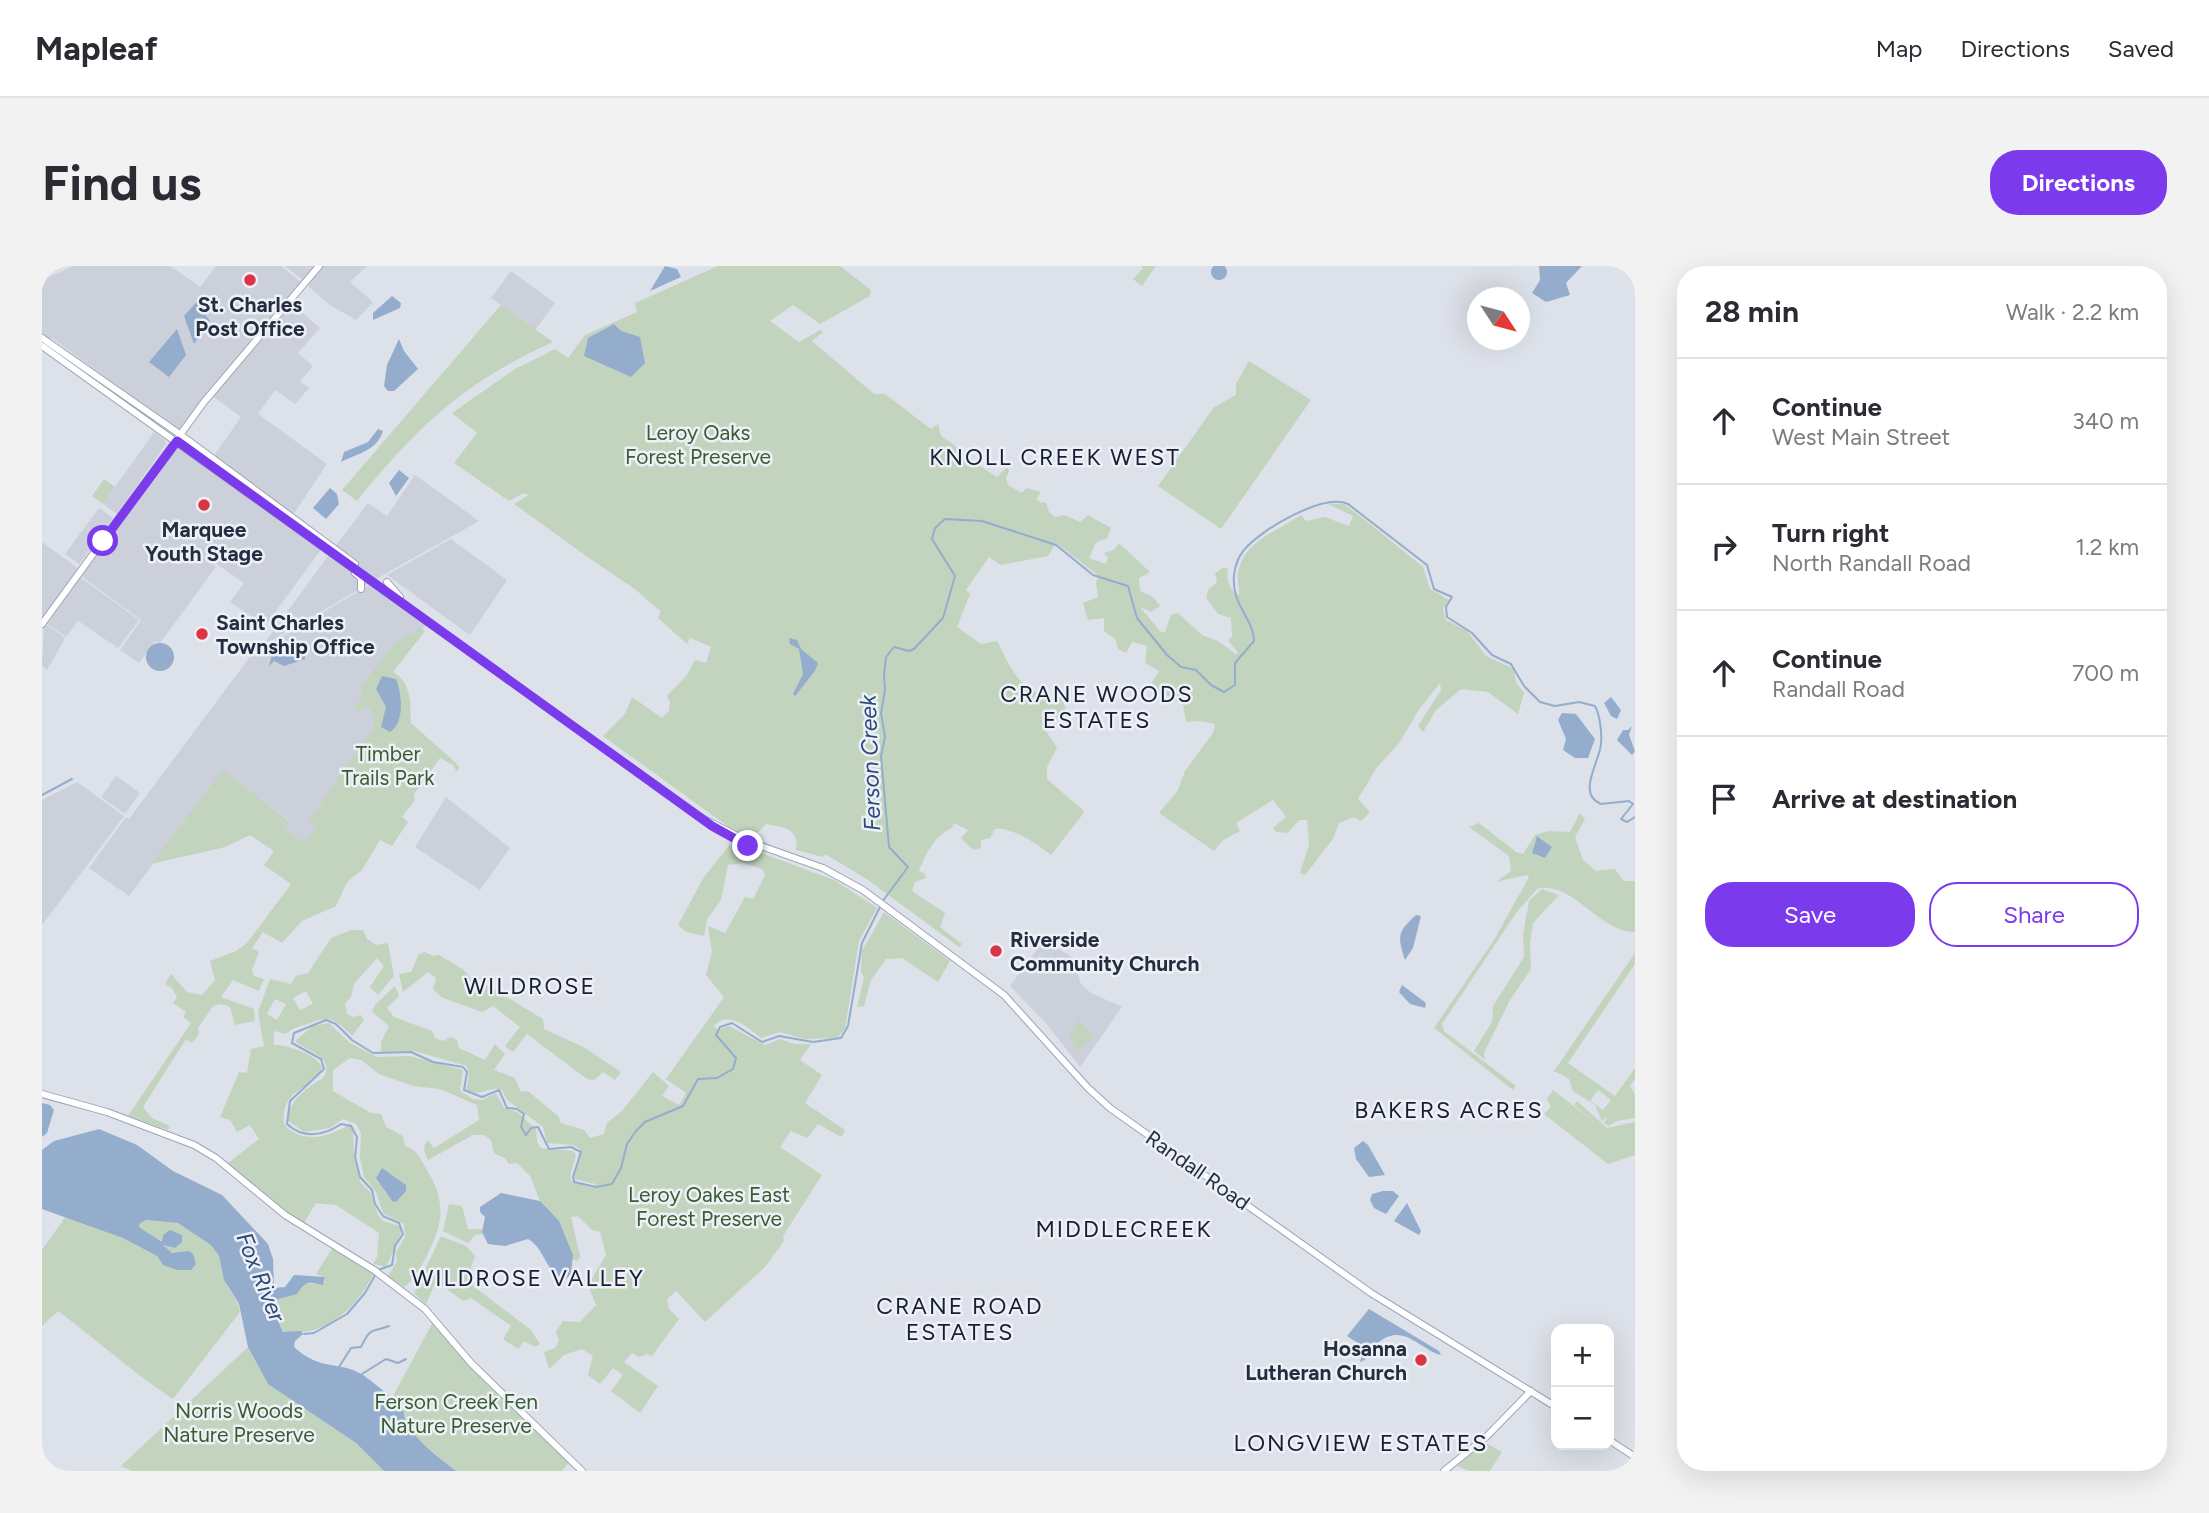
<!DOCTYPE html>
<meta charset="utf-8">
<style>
body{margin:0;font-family:Figtree,sans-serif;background:#f2f2f3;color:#2b2b33}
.controls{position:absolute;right:21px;bottom:21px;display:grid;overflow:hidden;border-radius:14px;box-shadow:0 7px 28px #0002}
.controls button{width:63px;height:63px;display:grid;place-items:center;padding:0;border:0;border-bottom:2px solid #e1e1e2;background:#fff;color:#2b2b33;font:35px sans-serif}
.compass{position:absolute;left:1425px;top:21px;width:63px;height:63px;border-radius:50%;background:#fff;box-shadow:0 7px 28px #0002;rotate:126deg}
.stop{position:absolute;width:21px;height:21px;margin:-16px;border:5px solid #7c3aed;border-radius:50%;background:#fff}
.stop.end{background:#7c3aed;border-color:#fff;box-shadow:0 2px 7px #0008}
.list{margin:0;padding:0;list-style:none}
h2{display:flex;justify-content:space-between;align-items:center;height:91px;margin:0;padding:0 28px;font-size:30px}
h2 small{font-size:23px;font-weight:400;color:#7c7c81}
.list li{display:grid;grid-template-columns:46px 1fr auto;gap:21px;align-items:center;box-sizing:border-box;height:126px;padding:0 28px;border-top:2px solid #e1e1e2}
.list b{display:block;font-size:26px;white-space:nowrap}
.list p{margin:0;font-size:23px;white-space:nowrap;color:#7c7c81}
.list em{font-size:23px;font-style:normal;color:#7c7c81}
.actions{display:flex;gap:14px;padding:21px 28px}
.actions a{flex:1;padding:16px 0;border:2px solid #7c3aed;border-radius:28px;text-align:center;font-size:24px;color:#7c3aed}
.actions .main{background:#7c3aed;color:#fff}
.icon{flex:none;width:38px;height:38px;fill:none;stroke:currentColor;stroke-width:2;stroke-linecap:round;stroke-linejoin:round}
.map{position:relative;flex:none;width:1593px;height:1205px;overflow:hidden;border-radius:28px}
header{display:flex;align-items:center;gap:42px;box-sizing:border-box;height:98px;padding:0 35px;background:#fff;border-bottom:2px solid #e1e1e2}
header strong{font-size:33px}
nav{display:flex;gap:38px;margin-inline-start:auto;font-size:24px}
.intro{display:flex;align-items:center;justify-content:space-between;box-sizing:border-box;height:168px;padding:0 42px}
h1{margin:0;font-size:49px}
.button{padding:18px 32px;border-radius:28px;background:#7c3aed;color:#fff;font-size:24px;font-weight:700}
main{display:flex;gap:42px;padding:0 42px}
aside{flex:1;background:#fff;border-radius:28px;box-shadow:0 7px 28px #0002}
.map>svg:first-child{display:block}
</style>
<header>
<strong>Mapleaf</strong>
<nav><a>Map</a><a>Directions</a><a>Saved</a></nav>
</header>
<div class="intro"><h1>Find us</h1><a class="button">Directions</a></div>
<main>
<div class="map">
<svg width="1593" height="1205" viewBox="0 0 1593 1205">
<rect width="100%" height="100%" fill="#dde1e9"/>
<path fill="#cbd0db" d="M32 0H128L158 21 174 0H239L260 17 139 167 10 72 7 75 0 70V14Z
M243 0H275L262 15Z
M278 0H325L308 16 331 36 314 54 288 39 263 17Z
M469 5 513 37 493 64 449 32Z
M248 36 278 62 256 87 271 100 258 115 267 122 253 138 233 124 216 148 285 198 251 249 171 191 199 151 169 129Z
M112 166 123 174 124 178 75 248 61 238Z
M135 176 281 281 223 360 188 336 202 317 168 293 174 301 118 377 113 375 97 397 78 384 99 354 38 309Z
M373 209 437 255 334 313 293 281 326 237 345 250Z
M57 242 71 252 37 298 23 288Z
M409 273 465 314 428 369 345 309Z
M0 276 38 304 0 357Z
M289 286 330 316 220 380Z
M37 310 97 354 76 382 36 355 24 371 2 356Z
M331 317 386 356 341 413 347 439 268 555 275 560 263 578 243 563 248 555 181 505 87 630 47 602 84 551 87 553 210 388Z
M2 357 23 372 5 404 0 400Z
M74 510 98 527 83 548 59 531Z
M35 516 82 550 0 659V534Z
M404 531 468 582 438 624 373 581Z
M1002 673 1031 692 1039 718 1049 727 1080 741 1038 801 1004 757 968 720Z"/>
<path fill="#c2d4be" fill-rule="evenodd" d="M676 0H798L829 24 828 30 778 58 751 39 728 55 757 76 778 64 781 66 770 75 832 128H843L889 163 896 158 899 170C920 183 934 199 955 211L965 201 967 205 964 213 966 219 980 227 984 222 999 226 994 233 999 237 1004 236 1007 246 1013 251 1022 249 1038 256 1046 249 1069 262 1065 273C1050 275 1053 282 1047 292L1064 298 1066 292 1062 287 1072 284 1077 277 1108 306 1097 312 1098 325 1111 331 1118 340 1109 346 1098 341 1119 366H1123L1129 349 1136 347 1160 369 1176 375 1195 389V385L1186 374 1190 371 1189 352 1176 348 1164 332 1166 324 1175 316 1173 307 1182 301 1186 303C1184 313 1187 325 1197 329 1198 322 1195 315 1196 307 1201 276 1235 265 1259 249L1264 255 1283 251 1307 260 1311 250 1286 238H1302L1322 253 1381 301 1388 323 1407 334 1401 343 1404 354 1425 365 1444 390 1472 403 1474 416 1482 427 1476 448 1446 426 1419 423 1394 444 1381 466 1376 460 1399 424 1398 417 1376 445 1358 476 1335 501 1316 533 1328 546 1319 555 1312 551 1297 557 1291 573 1263 609 1258 607 1267 579 1265 554H1257L1246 567 1234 566 1231 562 1244 551 1231 534 1194 557 1198 565 1180 575 1172 585 1117 547 1136 524 1143 505 1171 467 1173 458 1158 455 1144 456 1141 439 1108 420 1117 405 1103 397 1105 380 1090 376 1084 387 1076 383 1074 374 1062 365V352L1046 354 1041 337 1056 331 1054 316 1057 310 1014 277 1006 290 959 299 947 291 924 324 928 328 915 361 939 378 955 375C970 405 981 432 1019 431L1025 445 1010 455 1004 465 1015 482 1005 501V513L1042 545 1041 548 1009 589C995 578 971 561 953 563L948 572 939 574V582L931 584 919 572 926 564 912 557 910 562C892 570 884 588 877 605L882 607 884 612 873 616 870 625 903 647 898 661 920 678 917 681 826 614 783 588 781 591 754 584C758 562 741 561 724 558L710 572 688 562 561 470 583 448 590 431 620 452 627 445 628 436 625 430 645 409 653 394 664 397 669 381 648 372 645 378 616 352 619 345C608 338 600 328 590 321 548 294 512 266 472 238L487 229 482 227 467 235 412 197 435 167 410 147 473 103 513 83 526 92 543 69 595 46 593 37Z
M1099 0H1114L1100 20 1091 13 1101 2Z
M459 39 511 76C421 117 376 160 315 235L300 224Z
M1207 95 1269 134 1179 263 1116 220 1172 141 1194 129V118Z
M62 213 73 221 61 238 50 230Z
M377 362 383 365 351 406C370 417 368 437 369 457L413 496 417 501 415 506 411 499 398 492 372 528 373 534 360 551 366 556 350 580 338 574 320 604 305 616 294 640 260 655 240 677 221 666 210 682 217 686 210 704 212 710 222 713 217 725 191 714 179 731 212 743 213 755 193 759 188 741 179 738 171 740 156 762 157 768 150 777 144 773 101 841 110 852 128 860 126 864 86 850 149 757 141 751 144 746 131 737 135 731 130 722 123 718 129 708 145 726 160 729 173 714 168 695 194 685 205 677 249 618 222 599 232 585 208 569 183 581 109 598 181 504 248 556 243 563 263 577 275 560 267 555 331 462C332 453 332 446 325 440L316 445 312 443 321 429 318 421 354 376H362L360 372 363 368 370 369ZM339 411 351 412 359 431 344 442 334 425Z
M1538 547 1543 553 1533 571 1541 594 1554 605 1573 603 1582 615H1593V666C1557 667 1530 613 1495 623L1474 647 1400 758 1402 765 1474 820 1471 824 1392 762 1452 674 1487 611 1485 609 1454 616 1469 605 1467 590 1427 561 1437 557 1474 586 1481 588 1493 569 1506 565 1528 566ZM1494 572H1500L1501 577 1510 581 1503 592 1490 587Z
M690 576 792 614 835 642 817 675 803 763 795 772 763 773 738 766 719 772C705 761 687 744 672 760L676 764 687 760 723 779 738 773 752 778H769L758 794 780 809 763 837 803 864 799 871 776 858 765 872 749 865 738 881 780 909 741 970 742 975 723 1001 663 1056 634 1025 625 1033 627 1043 637 1053 610 1090 605 1088 597 1091 590 1087 582 1096 616 1120 598 1147 569 1125 581 1109 571 1102 558 1118 546 1109 551 1090 540 1083 522 1089 507 1103 502 1086 513 1082 517 1075 514 1066 521 1055 538 1056 554 1039 546 1019 564 989 558 966 550 964 536 950 529 951 538 990 536 995 531 994 523 969 498 935 488 910 475 897 467 898 463 892 452 887 449 874 442 869H431L386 894C382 887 380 880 386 874L392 882 437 854 435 839 398 823 371 820 337 808 319 794 308 792 291 804V825L329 847 339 848 344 861 361 870 363 880C376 885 377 891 384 902 406 939 401 958 382 995 377 1004 371 1015 362 1021L346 1010 355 995 354 986 363 971 362 958 341 947 334 926 322 911 318 892 319 867 314 858 301 853 288 862 262 866 245 854C248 833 265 822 281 812 294 790 265 786 253 775L271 760 287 757 308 777 335 791 368 790 421 804 418 825 431 833 440 834 454 827 462 842 475 846 494 863 495 876 499 882 531 885 534 888 528 911 530 916 552 922 554 918 532 913 538 883 531 879 505 877 501 861 465 834 460 824C447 819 438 832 424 825L427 809 425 800 372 785 339 786V776L347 760 330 746 333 739 353 720 357 730 345 742 352 751 390 765 393 772 401 775 409 771 415 774 417 782 443 794 453 778 463 788 452 804 473 812 479 826 486 825 516 850 519 857 542 864 548 872 562 868 565 857 580 845 611 806 627 820 620 830 637 839 644 827 624 813 682 731 664 709 670 686 666 660 683 667 703 631 711 633 723 609 720 603 702 597 686 599 679 634 665 653 662 670 644 666 636 659 662 611ZM346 907 364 919 354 936 343 926 340 918Z
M1500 623 1517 629 1491 657 1488 677 1489 703 1468 734 1442 787 1443 794 1432 785 1450 756 1451 740 1482 691 1481 669 1487 635Z
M842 646 908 695 896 716 860 692 844 693 829 714 822 740 815 741 822 712 819 705 820 685Z
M309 664H321L325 673 334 679 346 677 352 710 336 729 328 721 342 700 335 692 312 718 309 731 303 737 305 748 310 751 319 749 322 754 310 770C294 753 288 749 265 758 257 761 251 761 244 768L232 765V779C244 778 275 789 280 801 273 825 238 819 242 858 259 879 288 871 308 858L311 860 312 893 319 917 329 927 336 949 341 955 358 960 360 965 344 1001 331 998 335 991 337 967 294 939 274 937 262 957 235 940 185 898 217 873 208 859 195 866 188 854 178 851 197 806 205 807 209 783 222 780 216 746 228 713 249 718 254 710 266 707 289 672ZM264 725 271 738 258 744 251 732ZM233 733 244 738 235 754 225 748Z
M383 686 391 690 397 689 422 704 429 713 441 717 501 753 502 763 543 782 579 806 573 814 561 806 552 814 545 813 485 768 471 786 463 780 478 761 451 740 440 746 399 731 391 723 394 712 386 706 361 726 357 708 369 706 377 688Z
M1593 687V698L1526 797 1573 830 1593 802V813L1588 820 1593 828V852L1575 855 1567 860 1562 857 1565 851 1560 855 1553 839 1531 825 1527 813 1512 805ZM1556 824 1569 834 1561 844 1548 835Z
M1037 754 1052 771 1034 785 1027 769Z
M1511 824 1555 858 1532 839 1535 835 1565 862 1593 856V889L1566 898 1502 848 1509 841 1505 833Z
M407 938 420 940 426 963H440L441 968 433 969 426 977 401 965Z
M24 950 81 972 115 990 121 999 145 1004 133 987 127 986 120 976 97 961 98 957C124 946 166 965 177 991 180 1000 180 1009 184 1018 189 1028 197 1036 198 1046L131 1133C90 1106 55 1074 16 1045L0 1060V984Z
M399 970 424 980 433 990 428 1004 431 1020 489 1064 498 1078 493 1081 482 1075 476 1083 461 1073 469 1060 429 1032 421 1035 394 1015 384 1038 372 1027Z
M291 981 332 1007C313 1044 284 1071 242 1066L231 1042 233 1034 256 1026 262 1018 283 1017V1011L274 1008Z
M392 1054 528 1195 520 1205H414C398 1191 364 1170 363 1148L349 1134Z
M206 1081 226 1118 314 1177 342 1205H90L79 1200Z
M1442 1176 1460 1186 1448 1205H1427L1415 1200Z"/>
<path fill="#94adcd" d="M1169 6a8 8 0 1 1 16 0a8 8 0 1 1-16 0Z
M623 0 635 3 639 11 608 25Z
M1497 0H1540L1524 17 1528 29 1504 36 1490 27 1498 14Z
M350 30 359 37 358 42 331 54V47Z
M159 31 162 47 168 55 152 78 142 50Z
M572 58 579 65 598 71 603 97 589 111 542 90 546 72Z
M135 63 144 89 127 111 107 96Z
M357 73 362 85 376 103 352 125H346L342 120 345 99Z
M336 163 341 165C335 185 314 188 299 196L302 186 326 176Z
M357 204 367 212 354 230 347 217Z
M288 222 295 228 297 238 284 253 271 242Z
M747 372 755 374 759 383 776 397 773 405 753 430 751 428 761 408 757 383 748 378Z
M104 391a14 14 0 1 1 28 0a14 14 0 1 1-28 0Z
M245 378 263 387V393L242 400 232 395 227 400 231 385Z
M340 410 354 413C360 428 363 456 348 466L339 461 344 441 334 423Z
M1569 431 1579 444 1575 453 1569 450 1562 437Z
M1520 447 1534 448 1553 473 1546 492H1533L1521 484 1524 473 1516 454Z
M1590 460 1587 469 1593 485 1590 489 1575 474 1581 464H1586Z
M1495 570 1510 581 1503 592 1490 587Z
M1374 649 1379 650 1371 682 1363 694C1356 671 1354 667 1374 649Z
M1360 719 1384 737 1383 742 1368 738 1357 726Z
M0 837 8 839 12 844 5 867 0 871Z
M57 863 95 879 131 905 180 929 226 978 231 993 232 1022 243 1021 252 1009 283 1011 281 1019C267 1015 263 1015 255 1028L233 1034 231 1042 241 1066 259 1065 261 1068 253 1075 252 1081C279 1106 297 1094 321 1109 330 1115 356 1136 361 1145 363 1148 362 1152 364 1155 372 1174 398 1192 414 1205H342L314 1177 226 1118 206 1081 197 1038 182 1014 177 990 169 979 136 957 105 954 98 957 97 961 120 976 121 969 128 964 140 969V976L133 982 121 979 130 987 147 985 151 988 154 998 149 1004H135L121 999 115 990 81 972 0 943V884L12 875Z
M1321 875 1326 879 1343 909 1327 911 1314 893 1312 882Z
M340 902 364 919V925L354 936 350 935 334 912Z
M1341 925H1351L1357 930 1344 948 1332 942 1328 934 1330 928Z
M459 927 498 935 517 955 531 989 529 1008 523 1014C503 1007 503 982 486 973L463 980 446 978 440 966 443 951 438 946V941Z
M1365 937 1379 965 1377 969 1352 955Z
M1327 1043 1397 1085 1399 1089C1379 1084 1361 1056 1337 1076 1329 1082 1329 1093 1318 1096L1322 1081 1305 1070Z"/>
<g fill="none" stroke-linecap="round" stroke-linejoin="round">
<path stroke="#94adcd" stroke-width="2" d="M0 529 30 513
M840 636 866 601 847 581 839 490 843 471 839 447 843 424 842 409 844 391 852 381 867 385 872 383 901 352 913 310 890 273 893 262 903 253 940 255 1014 279 1051 309 1086 320 1095 352 1125 389 1139 401 1154 404 1169 419 1182 426 1193 419V397L1212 375C1212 353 1189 339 1192 309 1193 301 1196 291 1202 284 1218 264 1281 227 1306 238L1385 299 1392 323 1410 331 1404 341 1405 351 1430 367 1450 389 1469 398 1482 420 1498 436 1513 440 1537 436 1553 440C1558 449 1560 467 1559 478 1558 495 1534 528 1559 538L1587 535 1591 538 1579 553 1585 556 1593 551
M262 1068 272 1067 305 1048 323 1027 336 1004 350 999 353 980 361 968 357 957 341 950 333 938 330 924 318 911 313 891 315 871 309 860 299 858C282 870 261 873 245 858L248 835 282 803 279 793 250 777 252 767 284 754 294 758 310 774 331 787 369 786 391 796 421 801 425 806 422 824 440 831 457 824 465 842 475 843 482 848 479 861 484 869 489 862 496 861 507 883 529 881 539 886 531 911 532 916 554 921 570 918 579 902 585 878 594 865 603 856 641 840 656 813 675 812 691 803 694 792 674 769 678 761 690 757 720 776 737 770 771 776 799 772 806 760 820 677 838 641
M297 1101 309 1082 319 1081C329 1060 329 1067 347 1060
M320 1108 344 1093 356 1097 364 1093
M351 1138 369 1133 372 1135"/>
<defs>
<path id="major" d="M0 72 139 169 313 298
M0 80 664 555
M313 307 319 312V323
M345 316 358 331
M0 358 162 136 277 0
M662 553 705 575 781 602 821 624 962 729 1046 822 1068 842 1329 1027 1514 1141
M0 828 65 846 152 879 174 892 243 949 332 1004 383 1043 429 1097 540 1205
M1567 1174 1593 1191
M1402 1205 1445 1170 1489 1125"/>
</defs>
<use href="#major" stroke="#9ba5b6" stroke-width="8"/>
<use href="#major" stroke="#fff" stroke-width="6"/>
</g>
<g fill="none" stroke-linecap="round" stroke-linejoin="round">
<path stroke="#7c3aed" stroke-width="9" d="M61 275 135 175 670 560 706 580"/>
</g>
<g fill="#dc3445" stroke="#edf0f6" stroke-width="2.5">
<circle cx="208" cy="14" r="7"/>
<circle cx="162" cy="239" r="7"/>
<circle cx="160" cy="368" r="7"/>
<circle cx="954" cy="685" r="7"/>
<circle cx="1379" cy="1094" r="7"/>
</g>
<g text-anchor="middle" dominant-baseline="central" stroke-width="5" stroke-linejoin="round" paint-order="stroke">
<g font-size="21" font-weight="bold" fill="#252e41" stroke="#edf0f6">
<text x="208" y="38">St. Charles<tspan x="208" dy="24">Post Office</tspan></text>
<text x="162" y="263">Marquee<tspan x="162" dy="24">Youth Stage</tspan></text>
<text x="174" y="356" text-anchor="start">Saint Charles<tspan x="174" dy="24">Township Office</tspan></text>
<text x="968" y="673" text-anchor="start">Riverside<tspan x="968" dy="24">Community Church</tspan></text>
<text x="1365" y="1082" text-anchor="end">Hosanna<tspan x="1365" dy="24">Lutheran Church</tspan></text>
</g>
<g font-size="21" fill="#375e31" stroke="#edf0f6">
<text x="656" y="166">Leroy Oaks<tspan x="656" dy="24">Forest Preserve</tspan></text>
<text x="346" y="487">Timber<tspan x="346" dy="24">Trails Park</tspan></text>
<text x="667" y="928">Leroy Oakes East<tspan x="667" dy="24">Forest Preserve</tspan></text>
<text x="414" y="1135">Ferson Creek Fen<tspan x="414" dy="24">Nature Preserve</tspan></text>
<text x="197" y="1144">Norris Woods<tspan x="197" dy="24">Nature Preserve</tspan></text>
</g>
<g font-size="21" fill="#252e41" stroke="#edf0f6">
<text transform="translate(1156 904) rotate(35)">Randall Road</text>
</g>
<g font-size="23" letter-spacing="2" fill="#181f32" stroke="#edf0f6">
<text x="1013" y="191">KNOLL CREEK WEST</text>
<text x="1055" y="428">CRANE WOODS<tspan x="1055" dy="26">ESTATES</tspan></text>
<text x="488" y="720">WILDROSE</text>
<text x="1407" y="844">BAKERS ACRES</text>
<text x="1082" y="963">MIDDLECREEK</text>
<text x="486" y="1012">WILDROSE VALLEY</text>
<text x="918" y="1040">CRANE ROAD<tspan x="918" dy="26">ESTATES</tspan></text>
<text x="1319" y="1177">LONGVIEW ESTATES</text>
</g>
<g font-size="23" font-style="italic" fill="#2b4a79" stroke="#edf0f6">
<text transform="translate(828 497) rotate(-92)">Ferson Creek</text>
<text transform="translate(219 1011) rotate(68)">Fox River</text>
</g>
</g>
</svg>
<div class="controls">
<button>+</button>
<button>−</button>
</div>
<svg class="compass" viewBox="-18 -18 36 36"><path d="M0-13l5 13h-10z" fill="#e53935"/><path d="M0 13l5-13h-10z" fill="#7c7c81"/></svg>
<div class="stop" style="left:61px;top:275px"></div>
<div class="stop end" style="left:706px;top:580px"></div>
</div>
<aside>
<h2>28 min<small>Walk · 2.2 km</small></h2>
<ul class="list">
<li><svg class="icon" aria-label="ahead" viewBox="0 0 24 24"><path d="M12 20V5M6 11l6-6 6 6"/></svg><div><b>Continue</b><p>West Main Street</p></div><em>340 m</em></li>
<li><svg class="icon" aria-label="right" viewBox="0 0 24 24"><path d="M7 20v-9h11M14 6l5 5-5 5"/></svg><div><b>Turn right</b><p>North Randall Road</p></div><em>1.2 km</em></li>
<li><svg class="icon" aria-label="ahead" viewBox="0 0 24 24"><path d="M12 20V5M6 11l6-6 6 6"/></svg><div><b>Continue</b><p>Randall Road</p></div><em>700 m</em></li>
<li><svg class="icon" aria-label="arrive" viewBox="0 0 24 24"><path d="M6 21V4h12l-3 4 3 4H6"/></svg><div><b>Arrive at destination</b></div></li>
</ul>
<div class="actions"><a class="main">Save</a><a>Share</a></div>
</aside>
</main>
